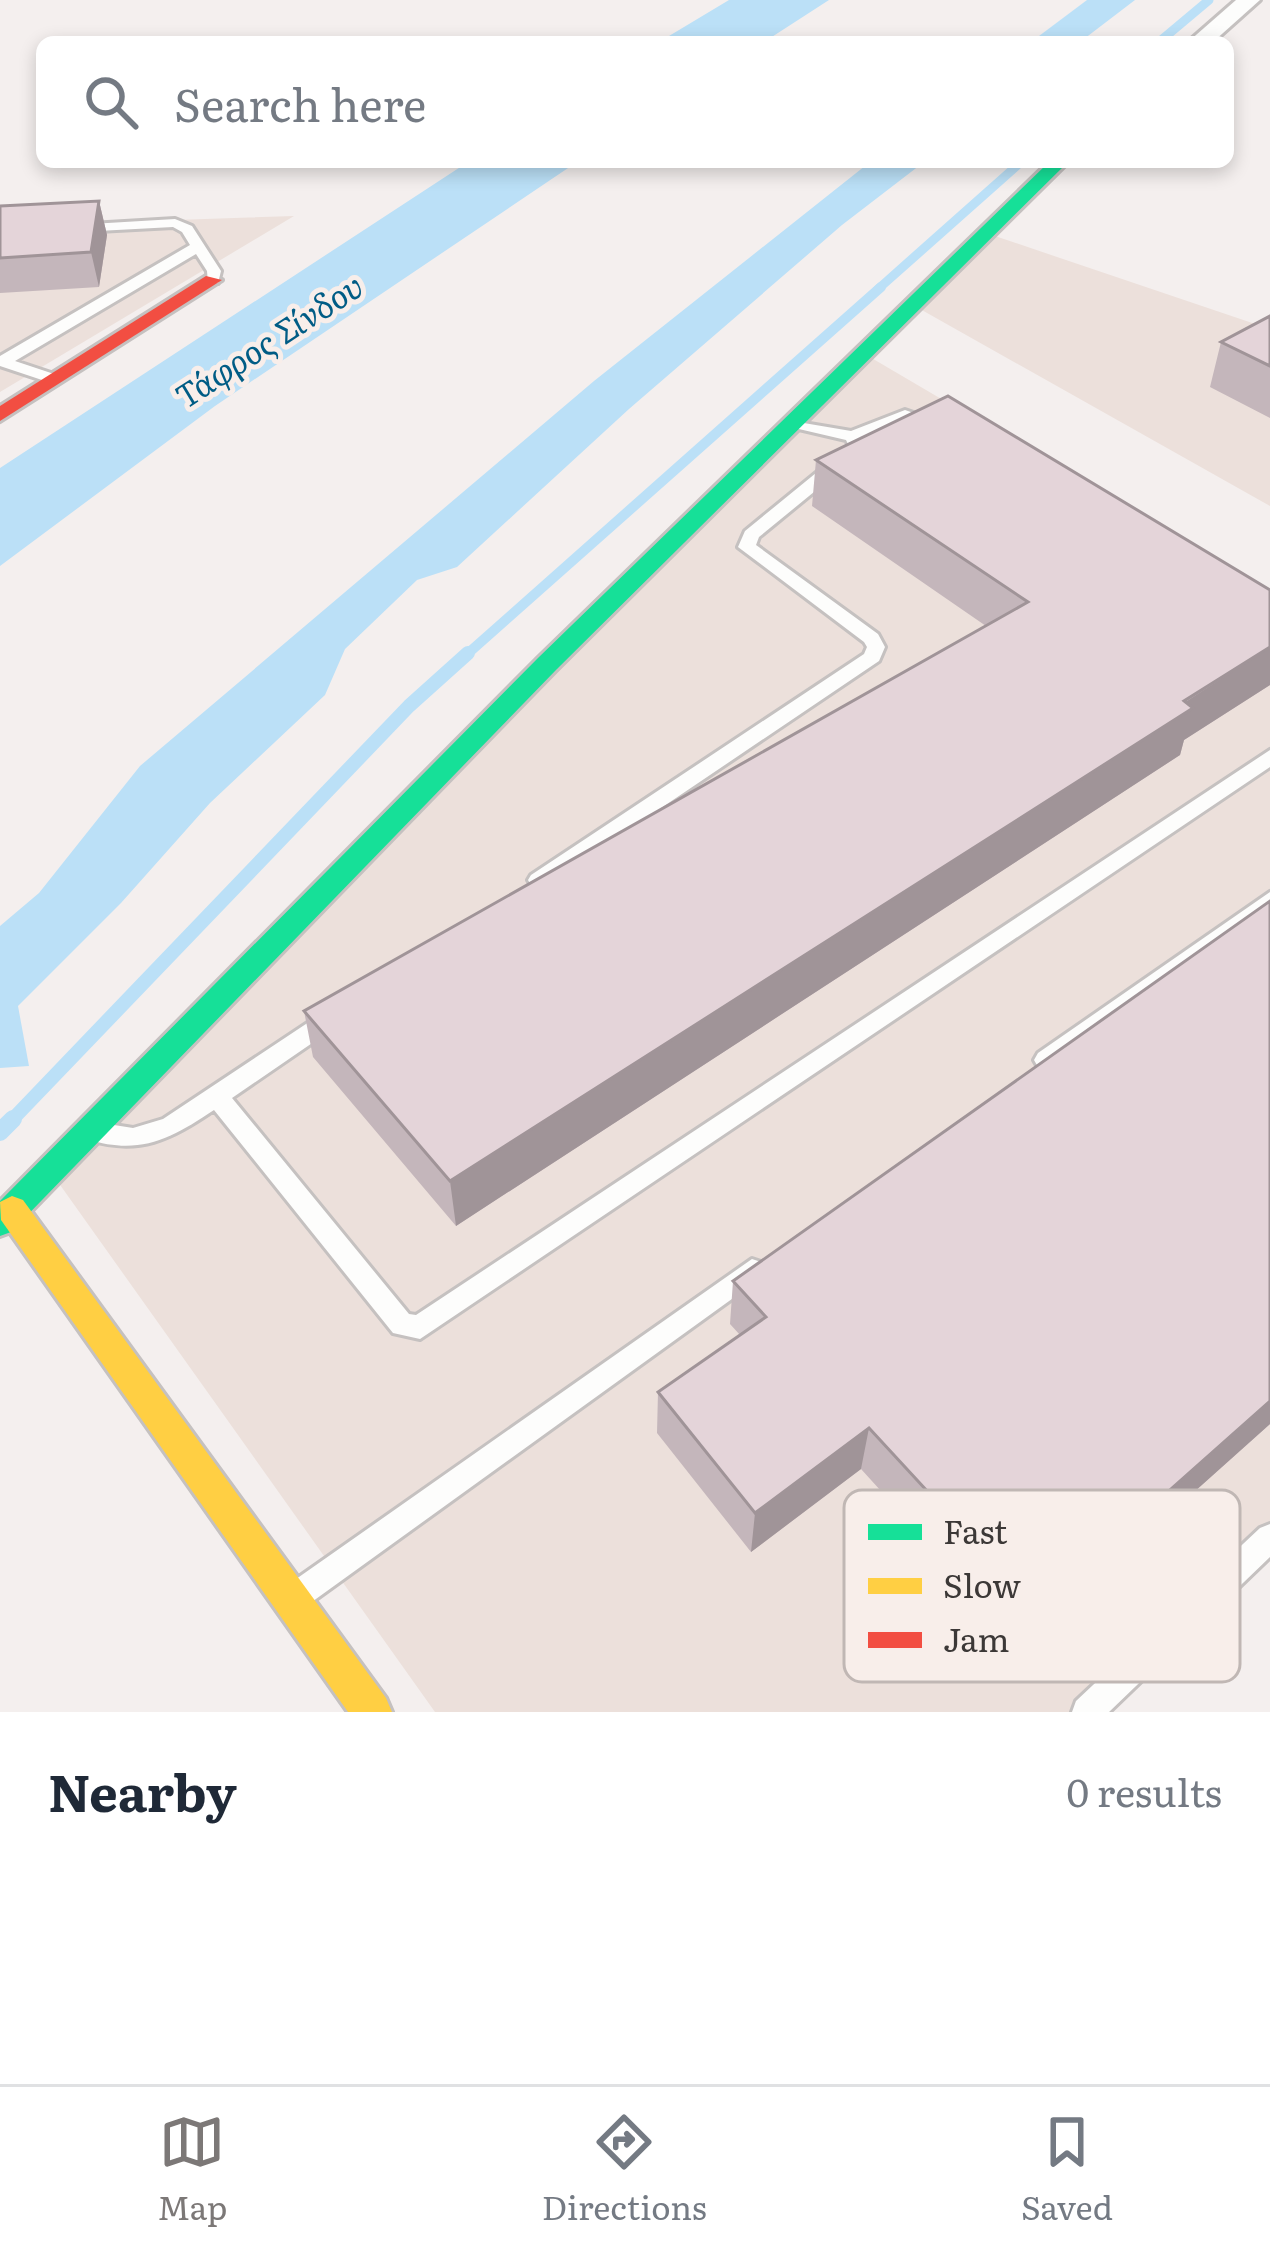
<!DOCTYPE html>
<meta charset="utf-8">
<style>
body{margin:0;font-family:Literata,serif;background:#f2f2f3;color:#1f2937}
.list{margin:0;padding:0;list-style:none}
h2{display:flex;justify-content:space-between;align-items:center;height:156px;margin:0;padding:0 48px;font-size:51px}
h2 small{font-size:39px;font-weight:400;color:#747a83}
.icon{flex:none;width:66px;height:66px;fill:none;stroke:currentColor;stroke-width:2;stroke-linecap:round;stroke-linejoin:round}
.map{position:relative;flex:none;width:1270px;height:1712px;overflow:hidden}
.search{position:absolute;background:#fff;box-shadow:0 6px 18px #0003;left:36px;right:36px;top:36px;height:132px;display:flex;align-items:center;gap:30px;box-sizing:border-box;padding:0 42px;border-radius:18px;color:#747a83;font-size:45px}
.sheet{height:372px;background:#fff}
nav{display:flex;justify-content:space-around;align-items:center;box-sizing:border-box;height:168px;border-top:3px solid #e0e1e3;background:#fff;font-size:33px;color:#747a83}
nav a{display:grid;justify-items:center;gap:6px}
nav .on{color:#7c7877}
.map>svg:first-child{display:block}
</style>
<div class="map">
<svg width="1270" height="1712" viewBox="0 0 1270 1712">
<rect width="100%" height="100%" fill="#f4efee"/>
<path fill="#ece0db" d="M294 216 0 392V226Z
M995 236 1270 329V506L920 309Z
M863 353 1270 592V1535L1081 1712H435L53 1175Z"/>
<path fill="#bbe0f7" d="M729 0H829L764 42H659Z
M1087 0H1135L1080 42H1031Z
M468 162H577L215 406 0 566V468Z
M870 162H924L842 225 629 409 457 567 417 580 345 649 325 695 210 803 121 903 18 1006 29 1066 0 1068V926L39 893 140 766 594 381Z"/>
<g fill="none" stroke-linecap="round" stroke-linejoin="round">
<path stroke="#bbe0f7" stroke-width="9" d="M1159 42 1209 0
M877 290 1021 162"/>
<path stroke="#bbe0f7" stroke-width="10" d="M465 656 881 287"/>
<path stroke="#bbe0f7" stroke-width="14" d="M10 1122 409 706 468 653"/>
<path stroke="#bbe0f7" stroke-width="18" d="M0 1132 13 1119"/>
<defs>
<path id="lane" d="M175 219 192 226 221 271 218 283H208L207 271 196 254 15 361 60 376V382H48L0 366V356L190 245 182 232 173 227 79 232 72 228 74 225Z
M905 410 940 422 932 427 906 420 861 438 866 447 864 451 759 537 756 545 878 634 885 647 879 661 547 885H531L528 880 531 875 864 654 867 647 864 642 738 547 745 531 849 446 846 440 786 426V420L851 431Z
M1270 750V767L420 1339 393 1333 214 1110C171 1139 139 1156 87 1139L83 1132 87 1125 95 1122 133 1128 163 1119 321 1014H337L340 1020 337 1026 232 1098 409 1314 416 1315Z
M1270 892V911L1054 1067 1046 1069 1038 1067 1034 1060 1038 1053Z
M752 1259 761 1262 765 1270 761 1278 309 1604 299 1608 289 1604 284 1594 289 1584Z
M1270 1524V1557L1109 1712H1072L1076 1701 1260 1528Z"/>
<path id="street" d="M1236 0H1260L1213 42H1188Z"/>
<path id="fast" d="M1049 162H1068L556 670 11 1232 0 1236V1201L538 658Z"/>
<path id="slow" d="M12 1196 23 1200 386 1698 392 1712H348L1 1220 0 1202Z"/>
<path id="jam" d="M206 276 222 280 0 421V406Z"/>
</defs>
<use href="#lane" stroke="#c5c1c0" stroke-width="6"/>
<use href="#street" stroke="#c5c1c0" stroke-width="6"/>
<use href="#fast" stroke="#c5c1c0" stroke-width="6"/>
<use href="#slow" stroke="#c5c1c0" stroke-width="6"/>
<use href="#jam" stroke="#c5c1c0" stroke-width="6"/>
<use href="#lane" fill="#fdfdfc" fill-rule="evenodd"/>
<use href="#street" fill="#fdfdfc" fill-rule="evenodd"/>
<use href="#fast" fill="#16e098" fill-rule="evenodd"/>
<use href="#slow" fill="#ffcf43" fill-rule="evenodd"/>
<use href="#jam" fill="#f24e42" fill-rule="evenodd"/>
</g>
<path fill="#c4b6bb" d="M99 201 107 235 99 287 0 293V206Z
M1270 316V418L1210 387 1221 342Z
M816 460 1270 590V685L1184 740 1180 755 456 1226 313 1057 304 1011 986 626 812 506Z
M1270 901V1424L1022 1646 861 1469 751 1552 657 1433 658 1392 740 1335 730 1324 733 1281Z"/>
<path fill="#a09498" d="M99 201 107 235 99 287 91 252Z
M1270 647V685L1184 740 1180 755 456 1226 450 1181Z
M1270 1401V1424L1022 1646 1036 1609Z
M869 1428 861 1469 751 1552 755 1513Z"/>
<path fill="#e4d4d9" stroke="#a09498" stroke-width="3" d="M99 201 91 252 0 258V206Z
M1270 316V366L1221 342Z
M948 396 1270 590V647L1184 701 1193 708 450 1181 304 1011 1028 602 816 460Z
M1270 901V1401L1036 1609 869 1428 755 1513 658 1392 766 1317 733 1281Z"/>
<g text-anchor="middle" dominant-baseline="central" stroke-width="10" stroke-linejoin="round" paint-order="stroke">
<g font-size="33" font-style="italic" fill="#005c85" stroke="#f8eeea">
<text transform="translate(268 339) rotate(-33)">Τάφρος Σίνδου</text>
</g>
</g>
<rect x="844" y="1490" width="396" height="192" rx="18" fill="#f8eeea" stroke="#c0b7b4" stroke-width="3"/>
<rect x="868" y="1524" width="54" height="16" fill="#16e098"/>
<rect x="868" y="1578" width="54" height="16" fill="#ffcf43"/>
<rect x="868" y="1632" width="54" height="16" fill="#f24e42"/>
<g font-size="33" fill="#3c3837">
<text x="943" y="1544">Fast</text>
<text x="943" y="1598">Slow</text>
<text x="943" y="1652">Jam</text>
</g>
</svg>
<div class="search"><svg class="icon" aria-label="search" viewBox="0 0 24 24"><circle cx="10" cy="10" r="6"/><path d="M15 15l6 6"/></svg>Search here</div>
</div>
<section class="sheet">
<h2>Nearby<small>0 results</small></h2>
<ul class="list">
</ul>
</section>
<nav>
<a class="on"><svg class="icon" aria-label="map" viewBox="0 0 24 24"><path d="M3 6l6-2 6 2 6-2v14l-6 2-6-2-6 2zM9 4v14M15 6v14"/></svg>Map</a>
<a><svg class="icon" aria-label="directions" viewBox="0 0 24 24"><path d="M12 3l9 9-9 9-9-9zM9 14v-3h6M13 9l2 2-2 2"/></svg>Directions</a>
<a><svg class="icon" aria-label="saved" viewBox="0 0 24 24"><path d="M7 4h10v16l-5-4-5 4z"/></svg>Saved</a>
</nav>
